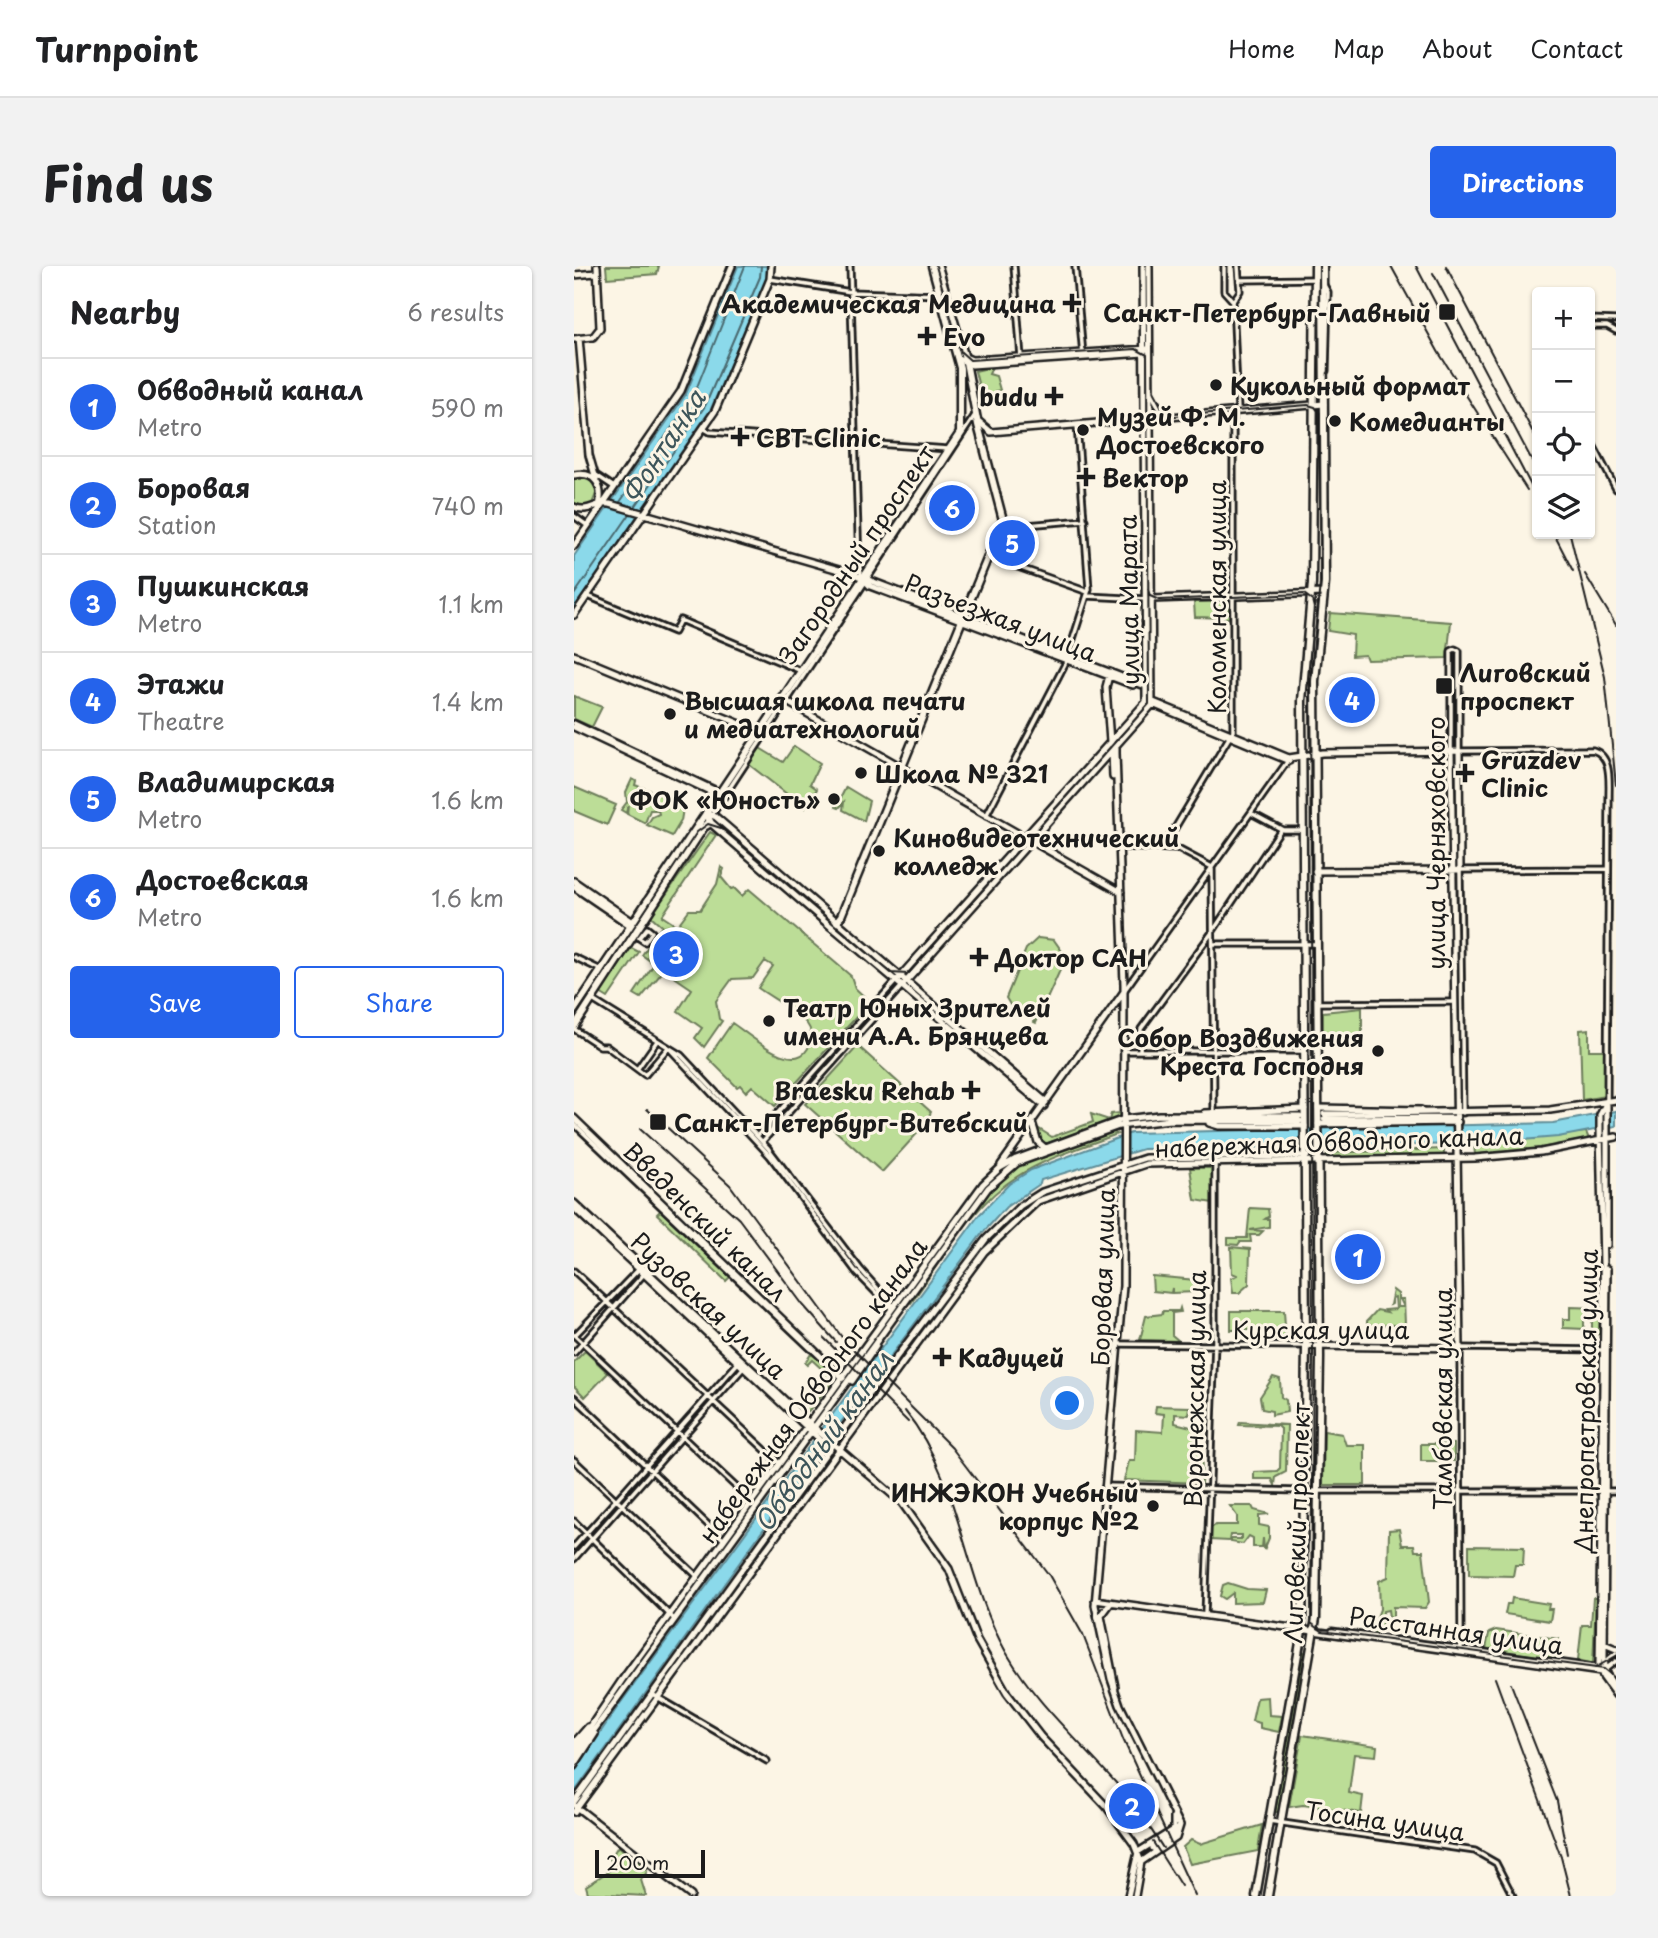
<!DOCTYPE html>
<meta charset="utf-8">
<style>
body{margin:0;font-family:"Playpen Sans",sans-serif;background:#f2f2f2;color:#202124}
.controls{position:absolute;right:21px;top:21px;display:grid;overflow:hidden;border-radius:7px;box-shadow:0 2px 5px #0004}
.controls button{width:63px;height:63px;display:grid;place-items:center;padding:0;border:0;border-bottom:2px solid #e0e0e0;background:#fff;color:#202124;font:35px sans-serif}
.scale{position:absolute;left:21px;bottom:18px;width:110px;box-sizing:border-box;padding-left:7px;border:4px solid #1c1c1c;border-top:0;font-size:19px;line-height:24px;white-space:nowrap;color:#1c1c1c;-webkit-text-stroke:5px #fcf5e5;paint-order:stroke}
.you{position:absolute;left:494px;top:1138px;width:24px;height:24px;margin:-18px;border:5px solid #fff;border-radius:50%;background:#1a73e8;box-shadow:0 0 0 10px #1a73e833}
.badge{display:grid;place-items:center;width:46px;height:46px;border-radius:50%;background:#2563eb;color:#fff;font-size:23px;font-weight:700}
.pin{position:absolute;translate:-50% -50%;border:4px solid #fff;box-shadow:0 2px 7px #0006}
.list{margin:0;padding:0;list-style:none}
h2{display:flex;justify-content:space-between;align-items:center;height:91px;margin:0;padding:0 28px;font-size:30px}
h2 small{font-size:23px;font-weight:400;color:#757577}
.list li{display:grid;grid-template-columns:46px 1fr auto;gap:21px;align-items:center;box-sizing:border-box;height:98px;padding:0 28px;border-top:2px solid #e0e0e0}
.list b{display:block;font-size:26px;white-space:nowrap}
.list p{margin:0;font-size:23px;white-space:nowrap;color:#757577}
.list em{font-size:23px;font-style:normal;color:#757577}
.actions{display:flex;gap:14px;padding:21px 28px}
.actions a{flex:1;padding:16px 0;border:2px solid #2563eb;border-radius:7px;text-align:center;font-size:24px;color:#2563eb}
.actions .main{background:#2563eb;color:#fff}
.icon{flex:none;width:38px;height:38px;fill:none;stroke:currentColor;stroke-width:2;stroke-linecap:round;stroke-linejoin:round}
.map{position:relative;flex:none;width:1042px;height:1630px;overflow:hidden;border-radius:7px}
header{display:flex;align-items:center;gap:42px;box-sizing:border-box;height:98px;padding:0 35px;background:#fff;border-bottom:2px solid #e0e0e0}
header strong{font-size:33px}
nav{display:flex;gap:38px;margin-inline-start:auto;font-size:24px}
.intro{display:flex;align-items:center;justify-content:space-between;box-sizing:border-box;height:168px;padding:0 42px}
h1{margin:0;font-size:49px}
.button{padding:18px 32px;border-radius:7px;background:#2563eb;color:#fff;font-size:24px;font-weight:700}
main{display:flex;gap:42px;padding:0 42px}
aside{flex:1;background:#fff;border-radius:7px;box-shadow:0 2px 5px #0004}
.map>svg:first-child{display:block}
</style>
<header>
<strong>Turnpoint</strong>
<nav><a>Home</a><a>Map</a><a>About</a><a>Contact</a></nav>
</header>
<div class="intro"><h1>Find us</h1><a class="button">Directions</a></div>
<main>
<aside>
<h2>Nearby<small>6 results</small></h2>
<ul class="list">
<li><span class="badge">1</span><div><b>Обводный канал</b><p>Metro</p></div><em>590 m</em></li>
<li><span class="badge">2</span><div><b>Боровая</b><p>Station</p></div><em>740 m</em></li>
<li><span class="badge">3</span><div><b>Пушкинская</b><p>Metro</p></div><em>1.1 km</em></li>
<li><span class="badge">4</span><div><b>Этажи</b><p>Theatre</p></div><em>1.4 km</em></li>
<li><span class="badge">5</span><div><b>Владимирская</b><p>Metro</p></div><em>1.6 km</em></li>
<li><span class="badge">6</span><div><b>Достоевская</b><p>Metro</p></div><em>1.6 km</em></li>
</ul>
<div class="actions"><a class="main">Save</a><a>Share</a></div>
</aside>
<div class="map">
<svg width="1042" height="1630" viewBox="0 0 1042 1630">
<rect width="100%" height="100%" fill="#fcf5e5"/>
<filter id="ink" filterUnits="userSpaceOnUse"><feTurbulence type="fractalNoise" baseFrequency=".0143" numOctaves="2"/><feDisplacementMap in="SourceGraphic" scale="14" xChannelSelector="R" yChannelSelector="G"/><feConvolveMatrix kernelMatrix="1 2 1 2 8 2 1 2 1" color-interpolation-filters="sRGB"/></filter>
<g filter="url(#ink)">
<path fill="#bcdd97" stroke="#6c7c5a" stroke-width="2" d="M32 0H85L83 8 33 12Z
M418 101 415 108 422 110 426 124 422 125 420 135 409 137 401 105Z
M10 211 17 215 23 225 18 238 9 240 0 237V213Z
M620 336H655V352L621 351Z
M756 347 877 356 873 392 793 394 791 389 778 390 779 369 754 365Z
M0 430 28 441 18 461 0 453Z
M220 480 246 497 236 518 243 523 231 542 173 497 184 481 209 496Z
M58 513 62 515 61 519 110 537 107 555 98 570 73 559 78 551 85 548 84 544H76L71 557 53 548 54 539 52 547 47 544 53 536 52 526Z
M0 521 42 539 33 559 0 545Z
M272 521 295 535 290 555 269 544 270 536 265 542 262 541Z
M136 566 142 569 88 650 103 660 115 644H126L143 618 147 601 150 603 147 611 157 623 160 622 168 630 175 623 277 710 281 722 296 736 201 840 178 820 172 826 166 819 163 821 134 792 158 757C175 768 223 813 236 778 239 772 237 763 233 758 221 743 199 733 184 722L199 700 191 695 179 712 158 713 142 735 145 753 148 755 130 781 121 772 128 762 104 745 118 723 90 704 67 732 60 728 80 698 68 689 88 660 77 650Z
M464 672 480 674 492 691 462 757 460 756 463 747 453 750 441 747 432 732 452 683Z
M57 682 65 686 34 732 26 727Z
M788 742V770L773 775V780H761L758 772 749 767V746Z
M1015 763V784H1032L1031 830 1008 834 1006 764Z
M284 780 357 846 349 861 308 906 231 838Z
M546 847 544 852 471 878 467 876 462 861 478 871 519 856 517 848 535 854 537 848Z
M536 864 543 868C510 881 474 891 444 910 398 938 368 994 337 1037L334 1035 423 915 444 899Z
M1012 866 1015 873 961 883 901 889 900 878Z
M870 883V890H866L753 892V887Z
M616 902H639V937L621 934Z
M676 942 694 943 695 950 691 953H695V961L676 964 689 965 685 969H676L677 976H666L664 979 654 978V972H673Z
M87 944 156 1011 152 1015 83 948Z
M657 981 676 983 675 1018 665 1027H659L657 1012 663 1009 658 1007Z
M578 1010 622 1014V1026L598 1027V1022L597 1027 579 1025Z
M819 1024 824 1028V1041H830L826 1033H830L831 1059H793V1055L803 1044 813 1046 811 1044 822 1043 821 1031 818 1032V1038L816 1039Z
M996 1041 1026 1042 1025 1068H1018V1053H1010V1063L989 1062V1053H996Z
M606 1042 607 1046 598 1047V1069L605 1075 566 1074 572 1050 588 1048 589 1045H605Z
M657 1045H710L712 1075 683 1073 682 1064H657Z
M11 1085 34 1107 11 1131 0 1120V1096Z
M237 1088 249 1096 262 1112 232 1148 220 1139 250 1105 238 1094 233 1099 231 1097Z
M699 1111 706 1113 707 1131 712 1134 713 1146 698 1149V1145L688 1143 686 1131Z
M582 1140 616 1141 615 1149 601 1148V1157L629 1164 627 1217 550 1214 555 1195H561L562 1164 589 1166 590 1148 581 1147Z
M666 1156 713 1159 712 1206 702 1211 701 1219 698 1213H680V1206L703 1205 706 1202 707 1163 704 1160 665 1159Z
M750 1165 768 1168 772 1179H791V1219H749Z
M847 1178H880V1195H847Z
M656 1240H678L680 1244 695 1248 685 1249V1259L695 1261V1272L690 1284 689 1272 688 1281H679V1272L675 1270 669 1278 657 1276V1273H667V1269H656L655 1275 636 1274 637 1262 642 1259H663V1250Z
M825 1263 828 1279H840L841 1285H849L855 1336 851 1342 819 1341V1353L815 1351 814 1344 809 1345 807 1369 795 1367 796 1359H800L806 1343 805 1315 814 1311 815 1264Z
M895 1280 950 1281 949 1299H941L939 1310 895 1309Z
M654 1317 673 1323 692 1324 689 1336 659 1337V1327L651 1333 646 1330 649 1319Z
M938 1332 975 1338 974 1343H978L976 1355 931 1348 933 1338H937Z
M1019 1332H1022L1019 1398 1004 1394 1008 1359H1017Z
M922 1364 985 1373V1393L912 1383 915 1367Z
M730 1386 733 1387 705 1546H701Z
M694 1431 695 1449 708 1450 705 1466 686 1462V1457L678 1455 683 1432Z
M728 1469 803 1480 802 1490 780 1488 775 1527 789 1530 787 1547 729 1539 715 1541Z
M688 1559 684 1585 616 1598 609 1581 617 1574 626 1578Z
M44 1580 72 1602 73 1606 67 1614 72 1630 14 1627 12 1620 41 1601 36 1593Z"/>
<path fill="#8bd9ea" stroke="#5f8d98" stroke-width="2" d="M164 0H194L193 12 137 143 0 342V290L112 128Z
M1042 845V860L984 871 900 878 569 883 467 914 466 918 432 941 407 969 250 1179 0 1527V1505L45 1439 405 949 435 918 457 904 557 867 979 857Z"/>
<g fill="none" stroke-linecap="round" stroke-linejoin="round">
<path stroke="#48686e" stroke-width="2" d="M46 236 119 131 171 0
M61 241 131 140 186 11 187 0
M0 329 56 248"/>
<defs>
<path id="street" d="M276 0 285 300 288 311
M440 0 447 92
M501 0 509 89
M650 0V25L659 35 664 145
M196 13 277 26 366 29
M666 14 741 13
M750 19 754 26 752 105
M659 35 666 25 664 0
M1016 53 1042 54
M1016 60H1033L1042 65
M577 127 590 151
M129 162 136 166 374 183
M1016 173 1042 223
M22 209 40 221
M0 250 14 260
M441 260 511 254
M430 296 514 326
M14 330 100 366 106 354 227 405
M513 330 573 333
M0 457 146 526
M877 485V385L881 383 885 385V485L1019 484C1038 490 1035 515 1035 531L1033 836
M677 547 709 564H729
M412 550 491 398 515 323 503 159
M130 561 401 149
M542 581 604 583 638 601
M592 582V577L659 465V145
M638 603 640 846
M73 662 78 666 71 676 65 672Z
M639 678H742
M0 691 27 704
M550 725 713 496
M17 733 107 789 194 882 287 1004 320 1041
M744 737 880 736
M0 763 26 780H32L71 809 93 783
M94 781 196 890 283 1007 318 1043
M549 785H729
M566 785 567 763 639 665 707 563
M64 802 83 775
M889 847 886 604 1034 603
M0 858 237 1083
M183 870 322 715
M188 876 328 720
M0 1005 205 1197
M0 1069 177 1235
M1 1069 66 1002
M545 1078 732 1080
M0 1087 70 1008
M0 1131 150 1274
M0 1194 123 1310
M531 1220 725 1225H1042
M0 1255 100 1353
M0 1281 164 1097
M0 1293 170 1101
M631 1349 641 1076V896
M758 1365 1027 1402
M887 1385 886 1082 1030 1084
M1032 1395 1042 1387
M1033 1402 1042 1395
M78 1428 193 1495
M695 1555 901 1585 922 1597 939 1630"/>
<path id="secondary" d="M0 9 22 7
M5 72 15 189 22 213
M0 73 19 71 26 62 23 0
M391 91 398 94 573 83
M384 92 398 99 570 87
M403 154 417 166 750 138
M0 209C23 205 29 221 25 241
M0 241C15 248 22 235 36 238L279 308 574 421
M0 280 107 125 158 0
M289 313 296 320 559 419
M578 333 750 327
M0 349 141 145 196 13 197 0
M0 389 186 466
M536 406 532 421 536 476
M208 433 547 626
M577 435 715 492 748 487 885 485 886 604 741 605
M576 437 715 495
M0 461 144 529
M536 477 542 481V487L550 719 549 1020 521 1339 537 1413 546 1439 606 1559 602 1572 567 1596
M538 486 539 511
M132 547 142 551 472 836
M0 615 59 656 63 663
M0 621 60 662
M258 661 470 840
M322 715 572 436 569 0
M329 719 578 439 575 0
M1033 836 1026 849V864L1030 1045 1025 1398 1029 1411 1042 1429
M1033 839V979
M744 842 847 844
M631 847 731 843
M750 848 976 844 1042 834
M0 852 269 1112
M750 853 883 852
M458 856 464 876 471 882
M635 857 645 860H731
M744 858 884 856
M427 899 549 727
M0 937 235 1157 328 1237 375 1303 403 1374 433 1427 467 1471 532 1540 560 1578 567 1596 561 1630
M0 942 256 1183
M1033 1003 1030 1392 1032 1408 1042 1423
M732 1080 886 1082 877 485
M278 1115 302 1080
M521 1334 1027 1406
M536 1338 527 1350 541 1421
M1030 1378 1042 1383
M0 1477 14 1461
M0 1485 48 1414 409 918 426 902 442 893 550 853 585 849 726 850
M0 1492 414 922 443 897 545 860 596 854 726 855
M0 1500 21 1468
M0 1536 299 1122 412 973 446 940 468 926 571 892 733 890
M1 1540 117 1630
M0 1546 410 986 464 935 572 898 901 892 967 886 1042 871
M579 1582 600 1568V1551
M554 1630 564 1586 601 1563"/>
<path id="primary" d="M132 547 137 557 258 661 267 650 429 254 404 159 392 96 364 0
M0 745 386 167V102L358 0
M0 761 130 561 137 557
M682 1630 728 1365 732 1080 728 435 738 317 741 0
M694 1630 742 1352 746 1092 741 415 751 317 749 0"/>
</defs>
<use href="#street" stroke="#1c1c1c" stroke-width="9"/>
<use href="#secondary" stroke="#1c1c1c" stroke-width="10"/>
<use href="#primary" stroke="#1c1c1c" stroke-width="11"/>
<use href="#street" stroke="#fcf5e5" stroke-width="3.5"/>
<use href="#secondary" stroke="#fcf5e5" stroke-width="5"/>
<use href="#primary" stroke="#fcf5e5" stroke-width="6"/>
<path stroke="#1c1c1c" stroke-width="2" d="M572 164 577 154 590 151 734 139 741 141 746 147V318L736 415 739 1081 737 1357 748 1365 1030 1403 1042 1413
M574 323 576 330 585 334 730 328 738 334 741 346
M0 752 123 566 134 558 147 562 317 707 334 708 575 438 573 89 562 83 396 94 387 86 362 0
M1021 1402 1042 1390"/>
<path stroke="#1c1c1c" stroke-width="2" d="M817 0 865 87 953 224
M842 0 963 231
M872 0 963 174
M859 7 963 204
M980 268 999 305
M996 268 1031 411 1042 519
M1011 308 1042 359
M73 843 156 919 270 1074 378 1182 475 1309 509 1369 549 1473 621 1630
M66 863 165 953 229 1039 262 1076
M250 1072 334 1156
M331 1145C387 1214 389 1310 432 1386 463 1440 509 1478 549 1525 564 1542 576 1562 589 1582
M921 1412 987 1591 997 1630
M937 1418 983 1535 993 1588
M579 1576 607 1620"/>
</g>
</g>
<g fill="#1c1c1c" stroke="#fcf5e5" stroke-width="2.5">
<path d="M494.5 26.5h7v7h7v7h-7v7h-7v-7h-7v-7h7z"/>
<rect x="864" y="37" width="18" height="18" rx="3.5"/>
<path d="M349.5 59.5h7v7h7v7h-7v7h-7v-7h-7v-7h7z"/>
<circle cx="642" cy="119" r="7"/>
<path d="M476.5 119.5h7v7h7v7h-7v7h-7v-7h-7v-7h7z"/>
<circle cx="761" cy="155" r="7"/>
<circle cx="509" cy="164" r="7"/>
<path d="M162.5 160.5h7v7h7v7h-7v7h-7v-7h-7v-7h7z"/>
<path d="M508.5 200.5h7v7h7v7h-7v7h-7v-7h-7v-7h7z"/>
<rect x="861" y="411" width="18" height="18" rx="3.5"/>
<circle cx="96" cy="448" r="7"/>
<circle cx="287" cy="507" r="7"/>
<path d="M887.5 496.5h7v7h7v7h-7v7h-7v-7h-7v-7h7z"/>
<circle cx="260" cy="533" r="7"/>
<circle cx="305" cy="585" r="7"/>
<path d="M401.5 680.5h7v7h7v7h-7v7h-7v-7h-7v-7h7z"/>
<circle cx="195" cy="755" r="7"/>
<circle cx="804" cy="785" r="7"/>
<path d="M393.5 813.5h7v7h7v7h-7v7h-7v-7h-7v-7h7z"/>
<rect x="75" y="847" width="18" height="18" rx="3.5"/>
<path d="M364.5 1080.5h7v7h7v7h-7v7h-7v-7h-7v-7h7z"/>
<circle cx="579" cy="1240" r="7"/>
</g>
<g text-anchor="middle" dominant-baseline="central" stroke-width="6" stroke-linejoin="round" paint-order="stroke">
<g font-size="24" font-weight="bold" fill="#1c1c1c" stroke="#fcf5e5" text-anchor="start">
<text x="482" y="37" text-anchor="end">Академическая Медицина</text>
<text x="857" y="46" text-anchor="end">Санкт-Петербург-Главный</text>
<text x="369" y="70">Evo</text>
<text x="656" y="119">Кукольный формат</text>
<text x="464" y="130" text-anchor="end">budu</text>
<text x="523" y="150">Музей Ф. М.<tspan x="523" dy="28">Достоевского</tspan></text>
<text x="775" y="155">Комедианты</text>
<text x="182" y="171">CBT Clinic</text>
<text x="528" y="211">Вектор</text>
<text x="886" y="406">Лиговский<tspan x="886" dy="28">проспект</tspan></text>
<text x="110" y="434">Высшая школа печати<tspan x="110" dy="28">и медиатехнологий</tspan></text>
<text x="907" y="493">Gruzdev<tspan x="907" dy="28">Clinic</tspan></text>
<text x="301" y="507">Школа № 321</text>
<text x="246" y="533" text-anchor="end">ФОК «Юность»</text>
<text x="319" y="571">Киновидеотехнический<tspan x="319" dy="28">колледж</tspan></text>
<text x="421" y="691">Доктор САН</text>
<text x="209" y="741">Театр Юных Зрителей<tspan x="209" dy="28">имени А.А. Брянцева</tspan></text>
<text x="790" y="771" text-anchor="end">Собор Воздвижения<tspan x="790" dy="28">Креста Господня</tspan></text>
<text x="381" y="824" text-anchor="end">Braesku Rehab</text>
<text x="100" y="856">Санкт-Петербург-Витебский</text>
<text x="384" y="1091">Кадуцей</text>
<text x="565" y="1226" text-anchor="end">ИНЖЭКОН Учебный<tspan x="565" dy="28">корпус №2</tspan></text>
</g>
<g font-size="24" fill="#1c1c1c" stroke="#fcf5e5">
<text transform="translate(282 288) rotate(-56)">Загородный проспект</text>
<text transform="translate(642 331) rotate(-90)">Коломенская улица</text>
<text transform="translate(554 334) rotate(-91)">улица Марата</text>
<text transform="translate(427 351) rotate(21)">Разъезжая улица</text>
<text transform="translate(861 577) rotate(-90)">улица Черняховского</text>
<text transform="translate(765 875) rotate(-2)">набережная Обводного канала</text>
<text transform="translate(132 955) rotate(44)">Введенский канал</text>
<text transform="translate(528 1011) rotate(-88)">Боровая улица</text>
<text transform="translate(135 1039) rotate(43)">Рузовская улица</text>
<text x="747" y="1063">Курская улица</text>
<text transform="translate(620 1123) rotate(-89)">Воронежская улица</text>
<text transform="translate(238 1124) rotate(-54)">набережная Обводного канала</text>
<text transform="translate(868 1133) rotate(-90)">Тамбовская улица</text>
<text transform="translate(1011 1135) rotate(-89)">Днепропетровская улица</text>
<text transform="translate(722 1257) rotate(-88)">Лиговский проспект</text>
<text transform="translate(882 1364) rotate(8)">Расстанная улица</text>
<text transform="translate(811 1554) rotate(8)">Тосина улица</text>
</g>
<g font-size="26" font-style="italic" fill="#3d555a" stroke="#fcf5e5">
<text transform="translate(89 180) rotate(-57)">Фонтанка</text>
<text transform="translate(249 1175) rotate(-54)">Обводный канал</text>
</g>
</g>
</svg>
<div class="controls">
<button>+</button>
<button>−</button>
<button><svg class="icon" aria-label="locate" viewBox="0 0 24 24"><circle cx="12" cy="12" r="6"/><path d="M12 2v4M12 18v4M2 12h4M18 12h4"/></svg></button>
<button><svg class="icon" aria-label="layers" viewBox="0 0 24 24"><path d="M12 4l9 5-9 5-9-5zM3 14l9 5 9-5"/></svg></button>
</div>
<div class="scale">200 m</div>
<div class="you"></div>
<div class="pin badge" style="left:784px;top:991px">1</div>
<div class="pin badge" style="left:558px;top:1540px">2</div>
<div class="pin badge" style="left:102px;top:688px">3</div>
<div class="pin badge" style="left:778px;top:434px">4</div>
<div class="pin badge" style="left:438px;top:277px">5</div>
<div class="pin badge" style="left:378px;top:242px">6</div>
</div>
</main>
